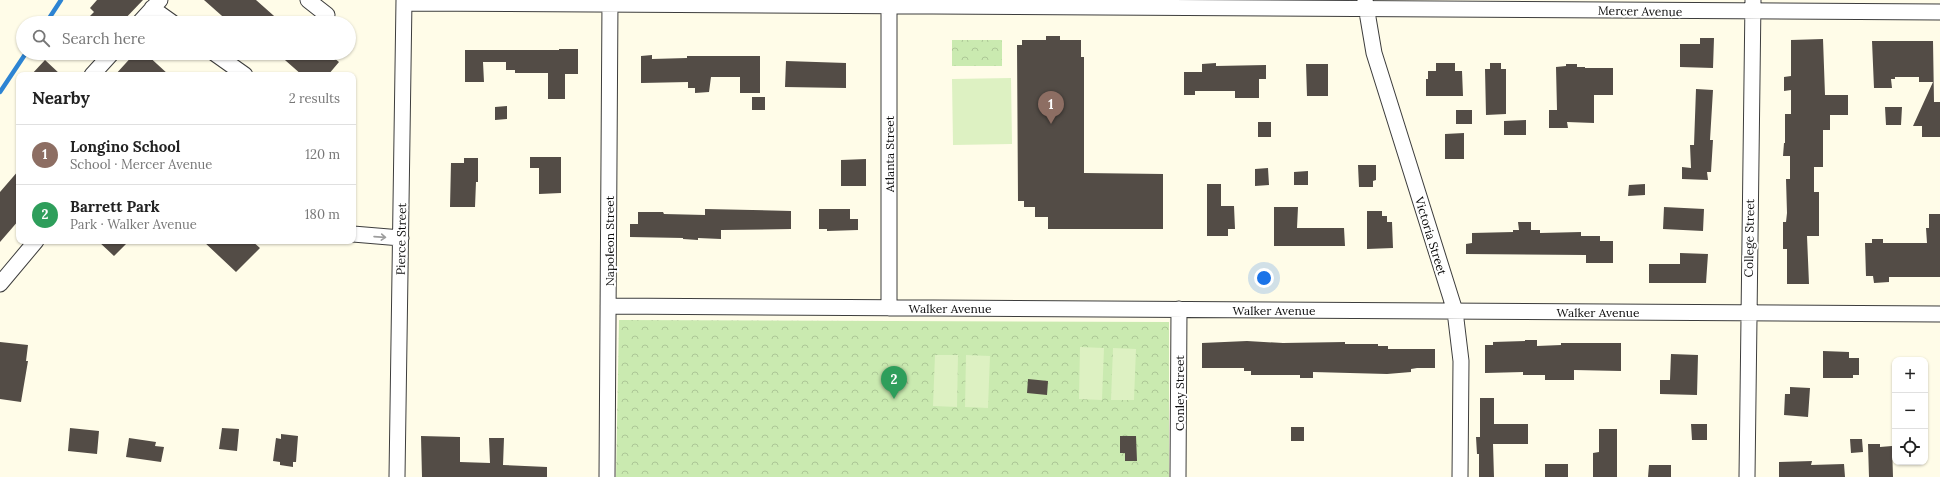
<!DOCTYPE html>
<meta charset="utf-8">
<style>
body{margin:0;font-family:Lora,serif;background:#f2f2f2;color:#222}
.controls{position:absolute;right:12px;bottom:12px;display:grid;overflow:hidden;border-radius:8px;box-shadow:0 1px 3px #0004}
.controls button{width:36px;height:36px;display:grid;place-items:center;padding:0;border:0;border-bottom:1px solid #e0e0e0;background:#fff;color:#222;font:20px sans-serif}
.you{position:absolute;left:1264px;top:278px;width:14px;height:14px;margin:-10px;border:3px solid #fff;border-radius:50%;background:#1a73e8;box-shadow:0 0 0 6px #1a73e833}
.badge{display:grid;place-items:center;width:26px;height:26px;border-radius:50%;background:#ea580c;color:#fff;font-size:13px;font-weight:700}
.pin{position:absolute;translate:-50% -33px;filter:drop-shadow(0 1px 2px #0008)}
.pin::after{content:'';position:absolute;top:21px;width:14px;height:12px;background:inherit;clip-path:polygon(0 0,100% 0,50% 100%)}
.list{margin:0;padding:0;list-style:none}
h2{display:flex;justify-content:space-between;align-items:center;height:52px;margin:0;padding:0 16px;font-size:17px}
h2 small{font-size:13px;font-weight:400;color:#767676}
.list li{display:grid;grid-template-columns:26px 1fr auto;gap:12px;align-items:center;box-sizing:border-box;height:60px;padding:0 16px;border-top:1px solid #e0e0e0}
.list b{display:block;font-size:15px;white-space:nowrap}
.list p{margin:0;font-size:13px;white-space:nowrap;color:#767676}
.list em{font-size:13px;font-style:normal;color:#767676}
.icon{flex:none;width:22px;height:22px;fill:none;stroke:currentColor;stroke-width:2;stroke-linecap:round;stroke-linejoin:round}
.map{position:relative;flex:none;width:1940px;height:477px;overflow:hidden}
.search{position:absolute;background:#fff;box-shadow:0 1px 3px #0004;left:16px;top:16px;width:340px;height:44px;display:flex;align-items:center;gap:10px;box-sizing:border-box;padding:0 14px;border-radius:22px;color:#767676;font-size:15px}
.panel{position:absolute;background:#fff;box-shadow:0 1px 3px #0004;left:16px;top:72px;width:340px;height:172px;border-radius:8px}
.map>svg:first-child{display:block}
</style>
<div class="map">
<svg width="1940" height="477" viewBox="0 0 1940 477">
<defs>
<pattern id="park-crowns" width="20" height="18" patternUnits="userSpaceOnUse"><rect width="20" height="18" fill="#caeab0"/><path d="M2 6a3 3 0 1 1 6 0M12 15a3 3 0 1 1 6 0" fill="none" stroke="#acc796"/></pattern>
</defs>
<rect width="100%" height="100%" fill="#fffce8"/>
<path fill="url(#park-crowns)" d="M952 40H1002V66H952Z
M619 320 1169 322V477H616Z"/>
<path fill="#ddf1c2" d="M1011 78 1012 144 953 145 952 79Z
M1080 347 1104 348 1102 400 1079 399Z
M1113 348 1136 349 1134 400H1111Z
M935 355H958L957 407 933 406Z
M966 355 990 356 988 408 965 407Z"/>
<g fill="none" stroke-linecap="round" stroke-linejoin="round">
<path stroke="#2d84d3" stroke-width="4.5" d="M46 23 61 0
M0 92 26 53"/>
</g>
<path fill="#534c46" d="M97 0H143L121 23H98L90 16 94 12 90 8Z
M204 0H256L282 23H230Z
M1046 36H1060V40H1081V57H1084V173L1163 174V229H1048V217H1035V207H1024V201H1018L1017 45H1022V40H1046Z
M1700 38H1714L1713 68 1680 67V44H1700Z
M1823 39 1825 95H1848V115H1830V130H1823V167H1814V192H1819V236H1807L1809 284H1787V249H1783V222H1786L1787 213 1786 179H1790V156H1783L1784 143H1785V114H1791V90L1784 91V77L1791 76V40Z
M1872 41H1933L1934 102H1940V137H1922V126H1913L1933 82H1919V77H1895V79H1891L1892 88H1874Z
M559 49H578V74H565V99H548V73H515V70H506V62H483L484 82H465V50H559Z
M135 53H145L169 75H115Z
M277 53H328L339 62 328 75H302Z
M652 55V59L687 58V56H760V93H740V77H711L709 92 695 93V88H688V82L641 83V56Z
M45 60 61 75H31Z
M786 61 846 63V88L785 87Z
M1216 63V66L1266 65V79H1259V98H1235V91H1195V95H1184V72H1202V64Z
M1436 63H1455V71H1462L1463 96H1426V79H1428V71H1436Z
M1490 63H1501V69H1506V114L1486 115 1485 69H1490Z
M1306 64H1328V96H1307Z
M1566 64H1577V67H1585V68H1613V95H1594V123L1567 122 1568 128H1549V110H1557L1556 67 1566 66Z
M1696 89 1713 90 1710 140H1713L1711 172H1707L1708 180 1682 179V167L1691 168 1690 145H1694Z
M752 97H765V110H752Z
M507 106V119L495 120V107Z
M1885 107H1902L1901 125H1886Z
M1456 110H1472V124H1456Z
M1526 120V135H1504V121Z
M1258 122H1271V137H1258Z
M1464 133V159H1445V134Z
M530 157H561V193L539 194V168H530Z
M464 158H478V182H476L475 207H450L451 163H464Z
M866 159V186H841V160Z
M1358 165H1376V180L1373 181V187H1359Z
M1268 168 1269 185 1255 186V169Z
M19 170V220L0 242V192Z
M1308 171V185H1294V172Z
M1207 184H1221V206H1234L1235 229H1228V236H1207Z
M1645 184V195L1628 196 1629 185Z
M1274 207H1298L1297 228H1344L1345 246H1274Z
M1664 207 1704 209 1703 231 1663 229Z
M705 209 791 211V229L721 230V239L698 238V240L683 239V238L630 237V224H638V212H663L664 214 705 215Z
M819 209H850V219H858V230L827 231V229H819Z
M1367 211H1382V216H1387V222H1392L1393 248 1367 249Z
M1929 214H1940V277H1889V282L1874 283 1873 276H1866L1865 243H1872V239H1883V243H1927L1926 228H1929Z
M1518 222H1531V230H1540V233L1581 232V236H1600V241H1613V263H1586V255L1466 254V244L1472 243V233L1513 232V230H1519Z
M98 241H129L114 256Z
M203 241H252L260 248 236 272Z
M1680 253 1708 254 1706 283H1649V264H1680Z
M1525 340H1537V346L1561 345V343H1621V371L1574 370V380H1545V375H1523V372L1485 373V345H1493V342L1525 341Z
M1247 341 1283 343 1345 342V344H1378V346H1388V349H1435V368H1417L1411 369V372L1387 374 1313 372V378H1300V375H1251V371H1244V368H1202V343Z
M0 342 28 345 26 361H28L21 402 0 399Z
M1823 351 1849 352V358H1859V375H1853V378H1823Z
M1671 354 1698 355 1697 395 1660 394V380H1670Z
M1028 379 1048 381 1047 395 1027 393Z
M1790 387 1810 388 1808 417 1784 415 1785 394H1790Z
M1480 398H1494V424H1528V444H1493L1494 477H1479V454H1477L1476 437H1480Z
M1691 424H1707V440H1692Z
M1291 427H1304V441H1291Z
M70 428 99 431 97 454 68 451Z
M222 428 239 429 237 451 219 449Z
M1599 429H1617V477H1593V453L1599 452Z
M281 434 298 436 296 462H293V467L280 465V462L273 461 276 438 281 439Z
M421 436 460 437V462L490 463 489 438H504L503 465 547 467V477H422Z
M1120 436H1136L1137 461H1125V453H1120Z
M129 438 156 442 155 446 164 447 161 462 126 457Z
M1850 439H1862L1863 452 1851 453Z
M1868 444H1880V447L1892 446 1893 477H1869Z
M1812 461 1811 465 1844 464 1845 477H1779V462Z
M1545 464H1568V477H1545Z
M1649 465H1671V477H1648Z"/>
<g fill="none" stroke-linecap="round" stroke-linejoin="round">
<defs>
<path id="street" d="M308 0 327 15
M1365 0 1374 53 1455 311 1461 361 1460 477
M404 3 1940 12
M152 8 173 23
M139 23 160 0
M214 53 245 75
M92 75 112 53
M353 234 401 238
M0 284 36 241
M608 306 1940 314
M889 308V0
M397 477 404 0
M607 477 610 0
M1178 477 1179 309
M1747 477 1753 0"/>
</defs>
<use href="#street" stroke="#3d3d3d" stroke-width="17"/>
<use href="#street" stroke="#fff" stroke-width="15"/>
</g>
<defs><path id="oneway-shaft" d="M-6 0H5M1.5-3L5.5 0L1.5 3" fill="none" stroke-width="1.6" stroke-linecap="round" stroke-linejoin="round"/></defs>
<use stroke="#9d9d9d" href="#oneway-shaft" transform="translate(380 237) rotate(4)"/>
<g text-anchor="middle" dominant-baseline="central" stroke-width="4" stroke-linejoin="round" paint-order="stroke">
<g font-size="12" fill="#0a0a0a" stroke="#fff">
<text transform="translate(1640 11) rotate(1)">Mercer Avenue</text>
<text transform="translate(889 154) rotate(-90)">Atlanta Street</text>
<text transform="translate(1431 236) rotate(73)">Victoria Street</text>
<text transform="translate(1749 238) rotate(-89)">College Street</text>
<text transform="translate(401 239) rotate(-89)">Pierce Street</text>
<text transform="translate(609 241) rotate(-90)">Napoleon Street</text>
<text x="950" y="308">Walker Avenue</text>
<text x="1274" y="310">Walker Avenue</text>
<text x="1598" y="312">Walker Avenue</text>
<text transform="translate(1179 393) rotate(-90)">Conley Street</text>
</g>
</g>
</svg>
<div class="controls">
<button>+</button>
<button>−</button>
<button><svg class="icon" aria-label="locate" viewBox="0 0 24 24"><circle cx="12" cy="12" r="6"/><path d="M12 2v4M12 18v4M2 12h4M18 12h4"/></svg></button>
</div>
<div class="you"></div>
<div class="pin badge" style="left:1051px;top:124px;background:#8d6e63">1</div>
<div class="pin badge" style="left:894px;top:399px;background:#2e9e5b">2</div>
<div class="search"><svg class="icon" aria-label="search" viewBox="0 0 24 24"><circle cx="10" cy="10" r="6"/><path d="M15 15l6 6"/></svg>Search here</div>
<section class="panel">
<h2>Nearby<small>2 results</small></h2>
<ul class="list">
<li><span class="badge" style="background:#8d6e63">1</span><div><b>Longino School</b><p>School · Mercer Avenue</p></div><em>120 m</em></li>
<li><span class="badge" style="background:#2e9e5b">2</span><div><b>Barrett Park</b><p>Park · Walker Avenue</p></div><em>180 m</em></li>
</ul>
</section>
</div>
